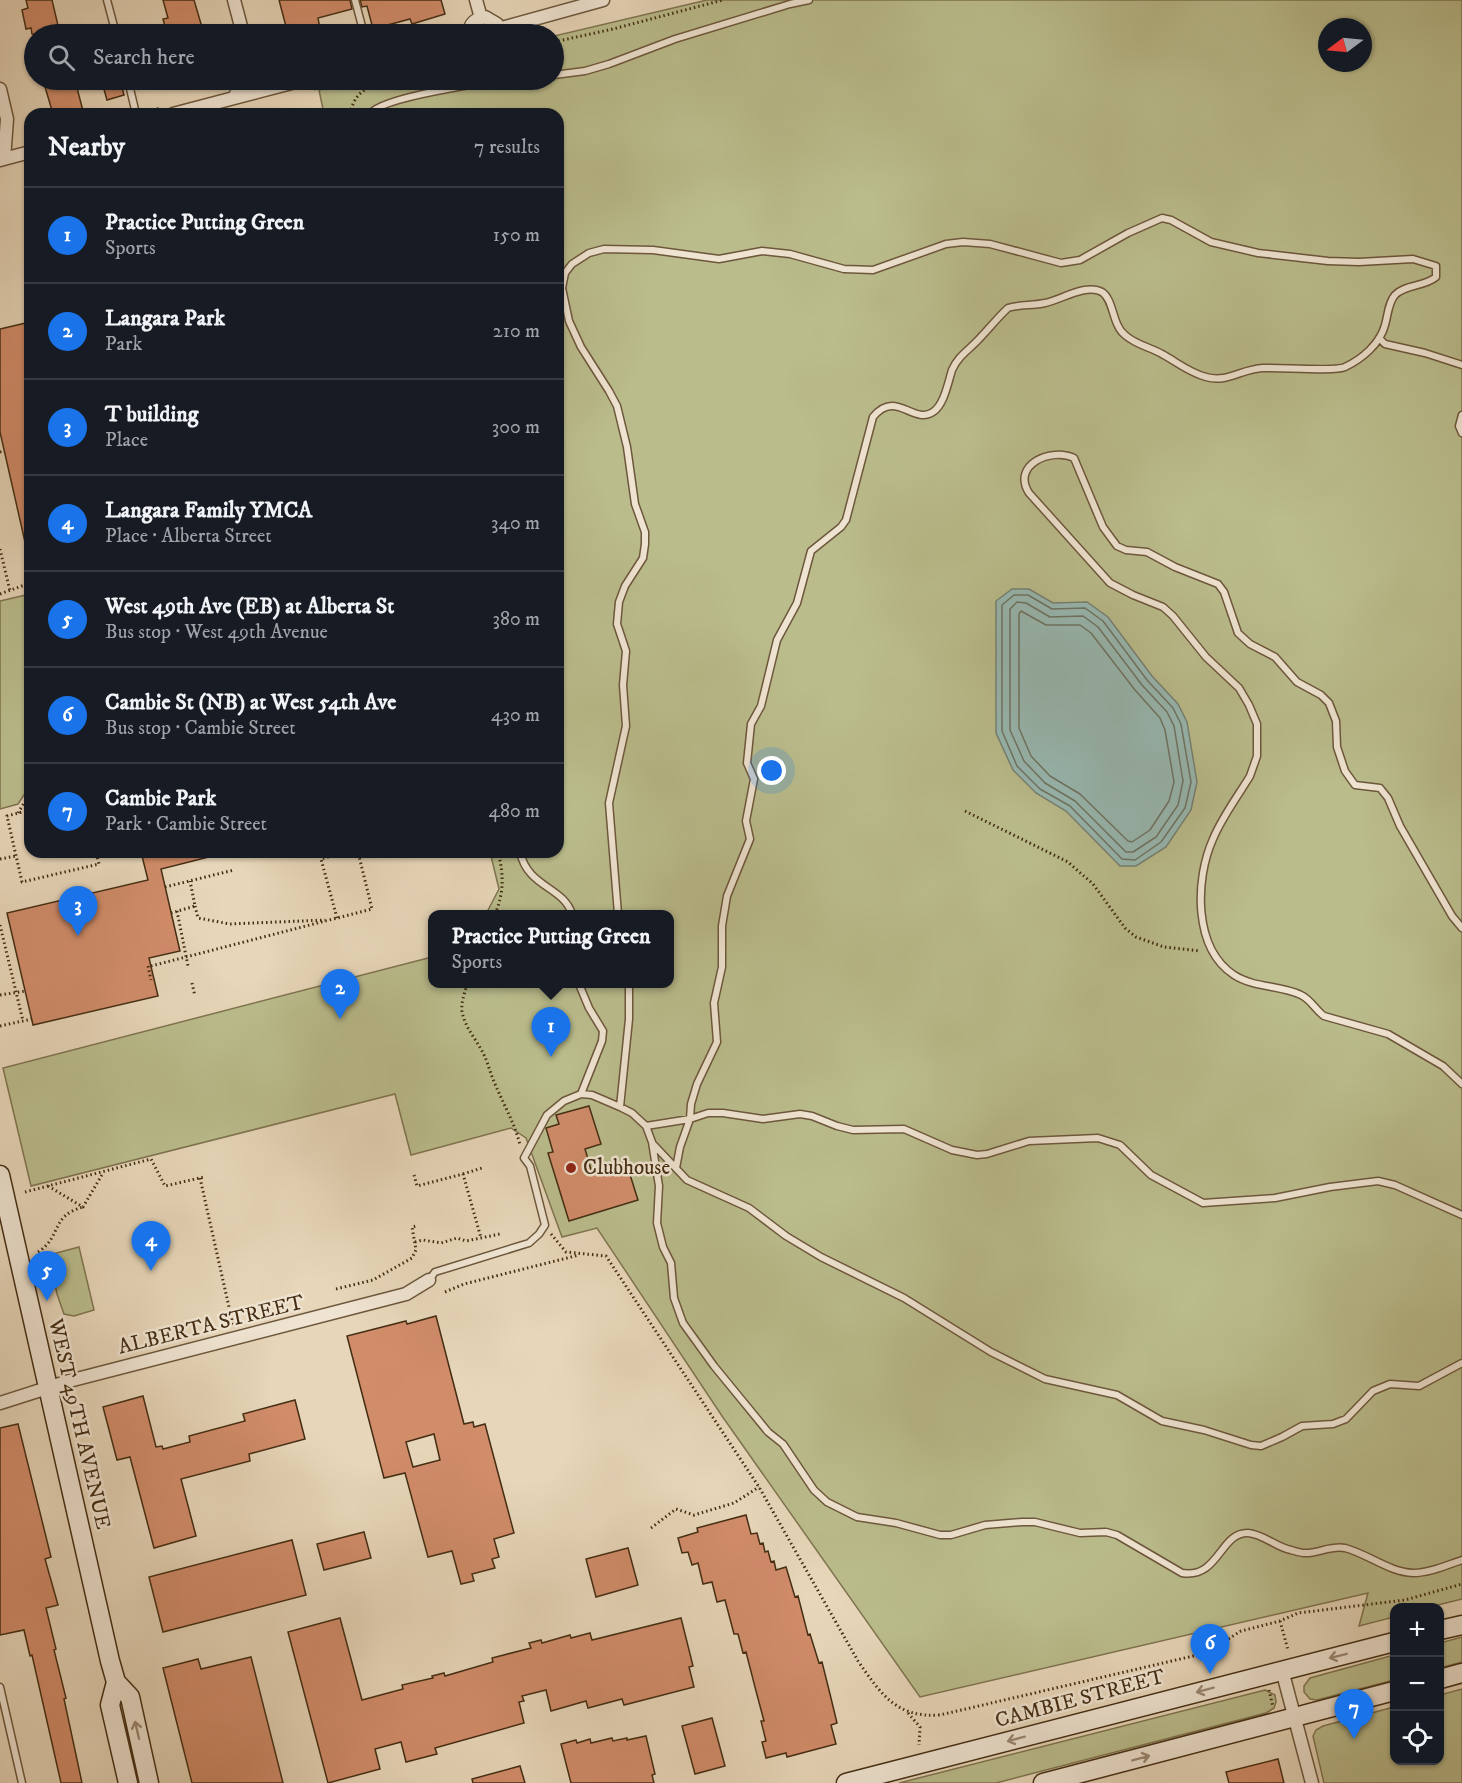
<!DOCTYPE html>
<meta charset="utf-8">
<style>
body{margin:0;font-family:"IM FELL DW Pica",serif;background:#20242c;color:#f1f3f6}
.controls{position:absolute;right:18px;bottom:18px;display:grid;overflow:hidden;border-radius:12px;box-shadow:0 2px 4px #0004}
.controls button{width:54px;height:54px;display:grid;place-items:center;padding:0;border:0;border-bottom:2px solid #363941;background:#171b24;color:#f1f3f6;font:30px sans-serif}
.compass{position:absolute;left:1318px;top:18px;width:54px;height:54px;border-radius:50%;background:#171b24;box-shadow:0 2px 4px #0004;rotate:254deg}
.you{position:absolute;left:772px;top:771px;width:21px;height:21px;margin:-15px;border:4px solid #fff;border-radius:50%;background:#1a73e8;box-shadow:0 0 0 9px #1a73e833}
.badge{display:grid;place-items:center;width:39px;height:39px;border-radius:50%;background:#1a73e8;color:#fff;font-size:20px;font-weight:700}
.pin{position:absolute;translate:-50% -50px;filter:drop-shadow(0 2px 3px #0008)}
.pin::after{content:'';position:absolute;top:32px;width:21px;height:18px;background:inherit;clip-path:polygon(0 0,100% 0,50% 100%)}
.popup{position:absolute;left:428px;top:910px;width:246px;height:78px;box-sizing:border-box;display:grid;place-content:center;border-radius:12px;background:#171b24;filter:drop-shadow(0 2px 4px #0005);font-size:20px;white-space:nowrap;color:#9ea1a6}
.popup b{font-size:22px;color:#f1f3f6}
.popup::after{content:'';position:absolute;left:50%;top:100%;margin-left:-12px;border:12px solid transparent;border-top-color:#171b24}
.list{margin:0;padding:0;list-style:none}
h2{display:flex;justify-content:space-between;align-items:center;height:78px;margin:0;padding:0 24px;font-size:26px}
h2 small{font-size:20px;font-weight:400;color:#9ea1a6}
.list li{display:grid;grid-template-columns:39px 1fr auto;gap:18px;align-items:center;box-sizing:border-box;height:96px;padding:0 24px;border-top:2px solid #363941}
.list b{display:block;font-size:22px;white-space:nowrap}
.list p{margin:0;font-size:20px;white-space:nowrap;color:#9ea1a6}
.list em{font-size:20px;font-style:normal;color:#9ea1a6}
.icon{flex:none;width:33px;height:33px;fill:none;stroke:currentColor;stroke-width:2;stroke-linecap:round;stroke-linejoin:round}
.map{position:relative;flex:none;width:1462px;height:1783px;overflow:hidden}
.search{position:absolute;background:#171b24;box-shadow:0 2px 4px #0004;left:24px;top:24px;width:540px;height:66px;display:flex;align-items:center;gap:15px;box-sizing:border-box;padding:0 21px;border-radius:33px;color:#9ea1a6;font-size:22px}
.panel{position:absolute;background:#171b24;box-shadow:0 2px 4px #0004;left:24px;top:108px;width:540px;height:750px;border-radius:18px}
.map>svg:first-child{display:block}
</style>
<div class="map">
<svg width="1462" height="1783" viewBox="0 0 1462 1783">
<rect width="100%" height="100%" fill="#e7d6b9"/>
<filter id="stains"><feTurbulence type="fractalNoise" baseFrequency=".00333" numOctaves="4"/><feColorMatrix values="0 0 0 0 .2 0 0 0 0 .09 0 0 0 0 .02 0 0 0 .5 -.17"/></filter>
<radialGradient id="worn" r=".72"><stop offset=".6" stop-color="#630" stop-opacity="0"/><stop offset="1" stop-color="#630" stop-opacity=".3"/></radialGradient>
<path fill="#babc8c" stroke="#7f7450" stroke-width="1.5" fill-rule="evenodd" d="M707 0H1462V1599L1430 1607 1394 1608V1617L1359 1626 1368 1593 920 1697 722 1416 597 1228 562 1237 526 1138 511 1128 411 1155 395 1094 31 1186 3 1068 432 957V984H670V914H486L499 889 490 852H558V114H324L319 90 365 80H554V36ZM1327 27H1363V63H1327Z
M30 594V786L18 804 0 809V601Z
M79 1247 94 1310 74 1316 64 1314 57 1294 49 1255Z
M1462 1637V1662L1440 1668V1643Z
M1394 1655V1680L1317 1700 1310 1699 1304 1692V1686L1310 1678Z
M1462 1689V1783H1324L1313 1736 1316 1730 1323 1726 1394 1707V1760H1440V1695Z
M1265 1690 1275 1695 1276 1702 1274 1708 1266 1713 996 1783H899Z"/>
<path fill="#97b9b3" stroke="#768173" stroke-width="1.5" d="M1012 589H1029L1053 603 1087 602 1108 617 1152 676 1178 704 1187 722 1197 782 1191 810 1166 847 1136 866H1120L1066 811 1036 793 1013 770 996 733V601Z"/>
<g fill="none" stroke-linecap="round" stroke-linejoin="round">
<path stroke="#6e7363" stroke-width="1.5" d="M1014 595H1028L1052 609 1085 608 1103 621 1147 680 1173 708 1181 724 1191 782 1185 808 1161 842 1135 860 1122 859 1070 806 1040 789 1017 766 1002 731V605Z
M1017 602 1026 603 1050 617 1083 616 1098 627 1142 685 1167 712 1174 726 1183 781 1178 805 1156 837 1133 852H1126L1075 801 1045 783 1024 761 1010 730V609Z
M1021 611 1046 625H1080L1091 633 1135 690 1160 718 1165 730 1174 782 1169 801 1150 830 1132 842 1128 841 1080 794 1050 776 1031 756 1019 728V614Z"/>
</g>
<path fill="#d18c6a" stroke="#442d13" stroke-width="1.5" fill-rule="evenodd" d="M26 0H52L60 34H32L31 28 26 29 22 10 28 8Z
M163 0H194L204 34H167L163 19 168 18Z
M279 0H350L352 9 318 18 321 34H288Z
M360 0H441L445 14 412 24 410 19 373 29 367 6 362 7Z
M43 80H75L83 111 70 114H53Z
M111 80H120L124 95 107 100 102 82Z
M30 322V541L25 542 0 432V329Z
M141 852H209V857L161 869 180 951 149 958 158 996 33 1025 7 913 148 880Z
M589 1106 601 1144 585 1149 592 1173 626 1162 638 1200 569 1221 548 1153 553 1152 546 1128 559 1124 556 1115Z
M436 1316 464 1424 473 1422 474 1427 485 1424 514 1533 494 1539 499 1557 492 1559 495 1568 472 1574 474 1581 461 1584 452 1551 428 1557 405 1473 384 1478 347 1336 406 1321 407 1324ZM434 1434 440 1460 413 1467 406 1442Z
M143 1396 156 1447 162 1446 163 1449 190 1442 189 1436 245 1421 243 1414 295 1400 305 1439 249 1454 250 1461 181 1479 196 1536 154 1548 130 1457 117 1460 103 1407Z
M18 1424 51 1557 45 1559 58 1605 46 1608 56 1649 54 1650 66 1698 64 1699 82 1783H61L32 1655 30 1656 24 1630 0 1635V1428Z
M746 1515 751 1534 757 1533 760 1544 763 1543 765 1552 768 1551 771 1562 774 1561 776 1570 786 1567 795 1597 798 1596 808 1635 810 1634 819 1663 822 1662 830 1694 837 1723 831 1725 836 1744 787 1757 786 1753 766 1758 762 1742 766 1741 761 1721H764L756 1691 746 1652 743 1653 738 1634H734L725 1600 717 1602 712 1582 703 1584 698 1563 692 1565 688 1552 682 1553 678 1538 698 1532 697 1528Z
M364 1532 371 1558 324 1570 317 1544Z
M292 1540 306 1595 163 1632 149 1577Z
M628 1548 638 1585 596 1597 586 1559Z
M340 1618 362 1700 403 1689 402 1685 433 1678 432 1676 444 1673 445 1676 493 1662 492 1658 531 1648 529 1643 541 1640 542 1643 570 1635 571 1638 590 1633 592 1640 681 1618 693 1666 689 1667 694 1687 624 1705 622 1699 588 1708 586 1701 551 1711 546 1690 522 1696 524 1701 519 1702 524 1723 435 1748 437 1754 406 1762 401 1742 375 1749 380 1769 328 1783 288 1632Z
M251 1657 283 1783H192L163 1668 198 1659 201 1669Z
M712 1718 725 1766 695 1774 682 1726Z
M646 1736 655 1774 652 1775 654 1783H571L561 1744 576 1740 577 1743 590 1739 591 1743 612 1738 613 1741 627 1738V1740Z
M1278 1759 1284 1783H1229L1226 1772Z
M520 1766 525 1783H473L472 1779Z"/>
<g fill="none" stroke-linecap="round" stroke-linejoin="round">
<defs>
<path id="lane" d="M107 0 116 34
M355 0 364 34
M554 75 585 71 609 64 675 39 790 4 809 0
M128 80 136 114
M370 114C381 97 486 82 510 80
M1379 338 1385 344 1425 353 1462 365
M1462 415 1459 426 1462 433
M520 852C528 888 563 886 572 914
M618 914 609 803 626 726 623 685 626 651 617 624 619 602 625 586 643 558 645 544V532L635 504 627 447 617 406 609 391 581 347 569 321 562 288 565 273 572 264 589 253 604 249 653 250 719 259 762 251 790 254 844 269 873 270 946 244 963 242 990 244 1061 263 1080 260 1128 233 1162 218 1171 220 1211 242 1258 253 1328 261 1359 262 1413 259 1436 266V277C1424 287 1406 284 1395 295 1388 303 1388 315 1385 325 1380 344 1362 359 1345 367 1334 372 1280 367 1263 368 1241 369 1228 383 1206 377 1188 372 1177 362 1162 354 1150 347 1136 345 1125 335 1112 325 1114 300 1102 292 1086 283 1061 300 1045 303 1032 306 1020 304 1008 308 998 317 989 329 979 339 969 350 958 356 952 370 948 383 944 405 933 412 913 425 896 389 873 417L846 520 841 527 811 551 797 603 777 640 761 706 751 724 747 763 754 779 746 821 750 839 727 896 722 926V967L714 1003 717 1042 697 1084 691 1104 690 1119 680 1147 676 1168
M1462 928 1452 916 1400 826 1388 798 1380 788 1355 785 1345 771 1337 747 1336 721 1329 703 1321 695 1297 682 1275 657 1250 644 1238 633 1224 592 1218 584 1175 567 1147 552 1126 550 1117 546 1103 527 1074 458C1051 447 1011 465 1029 493L1110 583 1133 595 1163 607 1173 616 1206 657 1239 688 1249 705 1257 724V756L1250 776C1238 796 1222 817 1213 839 1195 879 1193 948 1234 975 1254 988 1280 985 1301 995 1310 999 1316 1010 1324 1016L1388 1034 1443 1066 1462 1084
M579 984 589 1008 603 1031 602 1041 581 1094
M620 1107 629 1019V984
M646 1126 690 1119 708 1113H723L763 1119 800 1114 812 1116 837 1126 853 1130 904 1129 952 1150 977 1155 987 1154 1029 1141 1098 1138 1120 1145 1151 1175 1203 1203 1275 1198 1330 1187 1378 1181 1395 1185 1462 1215
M653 1144 687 1180 749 1208 786 1236 821 1257 904 1298 991 1352 1045 1379 1117 1395 1162 1421 1204 1430 1251 1445 1261 1446 1282 1437 1302 1426 1333 1424 1346 1419 1373 1391 1390 1384 1419 1386 1462 1363
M429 1280 435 1272 529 1243 539 1234 545 1225 530 1166 524 1158 547 1115 564 1101 581 1094 592 1095 620 1107 632 1113 646 1126 652 1142 659 1186 657 1223 663 1247 671 1263 674 1298 683 1323 714 1366 768 1432 783 1444 814 1490 827 1502 857 1517 896 1523 940 1535H951L985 1525 1022 1522H1035L1080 1533 1106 1532 1117 1535 1182 1573C1219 1579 1220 1532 1248 1533 1263 1534 1276 1547 1291 1550 1295 1551 1300 1553 1304 1553 1317 1554 1331 1545 1345 1548 1368 1554 1389 1572 1413 1573 1430 1573 1447 1565 1462 1560
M0 1687 22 1783"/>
<path id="street" d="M234 0 243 34
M476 0 481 18
M498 29 603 0
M470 34C469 24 475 19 485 17L497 24 499 34
M0 89 7 119 4 159
M234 98 243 80
M173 114 303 80
M0 160 30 152
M0 1403 69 1381 406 1294 429 1280
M1282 1670 1312 1783"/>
<path id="secondary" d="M0 1175 110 1661 116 1682 130 1697 149 1783
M1440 1630 1462 1625
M1440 1679 1462 1673
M116 1682 110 1705 128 1783
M846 1783 1394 1642
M1043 1783 1394 1691"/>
</defs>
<use href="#lane" stroke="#6d573c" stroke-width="9"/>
<use href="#street" stroke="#6d573c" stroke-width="15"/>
<use href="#secondary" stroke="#442d13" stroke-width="21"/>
<path stroke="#442d13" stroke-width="3" stroke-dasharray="1.5 3" stroke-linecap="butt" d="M437 34 456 29
M554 42 613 29 723 0
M314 89 349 80
M144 112 161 108
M350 114C356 86 374 85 398 80
M0 452 4 451
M0 549 10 591
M0 594 30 583
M30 810 7 816 22 882 99 864 96 852
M965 811 1068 862 1093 884 1125 928 1136 937 1164 947 1200 951
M18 813 30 793
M0 859 16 856
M165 887 234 870
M195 906 198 918 230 924 325 920
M177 911 188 966
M171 913 195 906 190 881
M495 914C504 893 504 875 498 852
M337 918 321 859 345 852
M0 925 23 1021
M148 966 151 980
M151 966 372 909 358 852
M192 983 195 996
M467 984C465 993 461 1001 462 1011 465 1029 478 1041 485 1057 488 1064 490 1072 493 1079 502 1102 514 1121 520 1145
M0 995 26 991
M0 1026 32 1019
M463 1174 482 1168
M414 1175 417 1186 463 1174 481 1238
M200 1178 233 1325
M48 1186 83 1207 103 1173
M25 1192 151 1159 165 1186 204 1177
M551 1234 566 1252 606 1256 759 1487 858 1661C881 1694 896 1718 940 1715L1206 1653 1241 1631 1280 1621 1298 1613 1405 1600 1462 1584
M415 1242 423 1240 441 1243 457 1238 466 1241 500 1234
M38 1252C62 1237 50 1216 83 1207
M336 1289 373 1280 412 1258 416 1250 412 1227 416 1226
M445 1292 464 1284 579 1255
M651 1528 676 1509 694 1515 734 1503 759 1487
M1280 1621 1288 1650
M1269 1690 1273 1707
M908 1713 920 1727 919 1745"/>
<use href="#lane" stroke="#efe4d2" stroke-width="6"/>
<use href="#street" stroke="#efe4d2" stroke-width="12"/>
<use href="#secondary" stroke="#efe4d2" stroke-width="18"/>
</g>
<defs><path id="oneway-shaft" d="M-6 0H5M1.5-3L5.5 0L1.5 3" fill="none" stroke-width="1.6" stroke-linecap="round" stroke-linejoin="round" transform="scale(1.5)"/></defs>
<g stroke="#9a8872">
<use href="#oneway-shaft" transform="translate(1338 1656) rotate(166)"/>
<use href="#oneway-shaft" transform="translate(1205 1690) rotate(165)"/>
<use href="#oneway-shaft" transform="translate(137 1730) rotate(-103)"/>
<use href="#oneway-shaft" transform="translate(1016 1739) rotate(165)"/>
<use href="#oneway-shaft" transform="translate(1141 1758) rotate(-15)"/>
</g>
<circle fill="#8f2418" stroke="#efe4d2" stroke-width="2" cx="571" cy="1168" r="6"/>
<g text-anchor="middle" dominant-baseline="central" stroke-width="5" stroke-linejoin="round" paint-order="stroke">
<g font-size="21" fill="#442d13" stroke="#efe4d2" text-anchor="start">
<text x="583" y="1168">Clubhouse</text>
</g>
<g font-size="21" fill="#442d13" stroke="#efe4d2">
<text transform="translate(211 1325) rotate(-14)">ALBERTA STREET</text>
<text transform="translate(79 1424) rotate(77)">WEST 49TH AVENUE</text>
<text transform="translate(1080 1699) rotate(-15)">CAMBIE STREET</text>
</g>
</g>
<rect width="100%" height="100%" filter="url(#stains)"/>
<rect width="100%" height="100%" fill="url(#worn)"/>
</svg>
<div class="controls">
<button>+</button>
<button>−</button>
<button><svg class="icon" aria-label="locate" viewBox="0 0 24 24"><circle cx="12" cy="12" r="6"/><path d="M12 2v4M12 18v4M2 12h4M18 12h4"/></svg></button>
</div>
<svg class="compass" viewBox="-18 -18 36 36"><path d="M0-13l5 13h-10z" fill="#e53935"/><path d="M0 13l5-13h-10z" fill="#9ea1a6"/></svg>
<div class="you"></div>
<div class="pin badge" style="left:551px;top:1057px">1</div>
<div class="popup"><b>Practice Putting Green</b>Sports</div>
<div class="pin badge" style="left:340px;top:1019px">2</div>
<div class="pin badge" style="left:78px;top:936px">3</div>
<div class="pin badge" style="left:151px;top:1271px">4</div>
<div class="pin badge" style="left:47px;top:1301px">5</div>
<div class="pin badge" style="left:1210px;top:1674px">6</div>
<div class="pin badge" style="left:1354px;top:1739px">7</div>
<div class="search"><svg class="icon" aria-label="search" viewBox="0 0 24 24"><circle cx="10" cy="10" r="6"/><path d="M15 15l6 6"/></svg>Search here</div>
<section class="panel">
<h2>Nearby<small>7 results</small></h2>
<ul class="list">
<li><span class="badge">1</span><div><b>Practice Putting Green</b><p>Sports</p></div><em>150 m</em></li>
<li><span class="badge">2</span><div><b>Langara Park</b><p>Park</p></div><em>210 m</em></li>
<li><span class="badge">3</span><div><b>T building</b><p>Place</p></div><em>300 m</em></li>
<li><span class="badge">4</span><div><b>Langara Family YMCA</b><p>Place · Alberta Street</p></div><em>340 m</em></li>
<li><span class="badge">5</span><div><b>West 49th Ave (EB) at Alberta St</b><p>Bus stop · West 49th Avenue</p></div><em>380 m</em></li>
<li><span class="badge">6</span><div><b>Cambie St (NB) at West 54th Ave</b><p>Bus stop · Cambie Street</p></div><em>430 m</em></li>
<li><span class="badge">7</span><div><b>Cambie Park</b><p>Park · Cambie Street</p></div><em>480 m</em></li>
</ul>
</section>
</div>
